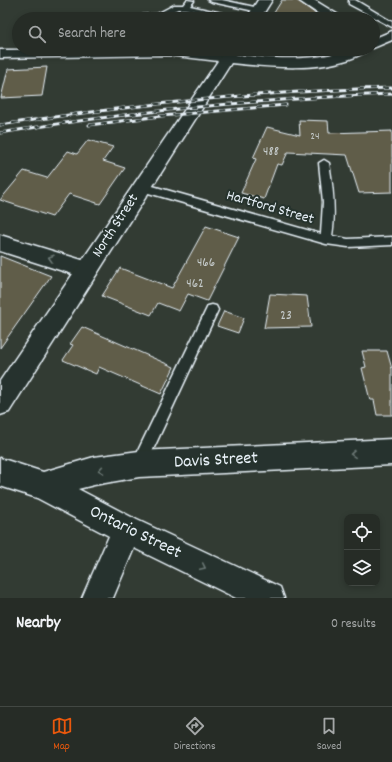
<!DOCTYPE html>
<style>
body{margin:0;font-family:Dekko,sans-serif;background:#2e342e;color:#f1f3f6}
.controls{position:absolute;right:12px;bottom:12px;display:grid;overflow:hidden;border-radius:8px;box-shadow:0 2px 6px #0003}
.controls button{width:36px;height:36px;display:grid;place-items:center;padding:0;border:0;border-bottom:1px solid #424843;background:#262c26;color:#f1f3f6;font:20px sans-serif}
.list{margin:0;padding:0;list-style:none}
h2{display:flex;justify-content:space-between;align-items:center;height:52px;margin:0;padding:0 16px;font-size:17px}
h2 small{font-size:13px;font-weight:400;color:#a4a7a7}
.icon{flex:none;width:22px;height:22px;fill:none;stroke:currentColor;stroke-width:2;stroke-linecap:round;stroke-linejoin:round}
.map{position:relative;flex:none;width:392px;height:598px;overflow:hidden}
.search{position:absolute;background:#262c26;box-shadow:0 2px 6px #0003;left:12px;right:12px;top:12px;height:44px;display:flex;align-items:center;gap:10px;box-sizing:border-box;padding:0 14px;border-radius:22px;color:#a4a7a7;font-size:15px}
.sheet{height:108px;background:#262c26}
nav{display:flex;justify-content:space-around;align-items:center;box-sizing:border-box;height:56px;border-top:1px solid #424843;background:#262c26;font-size:11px;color:#a4a7a7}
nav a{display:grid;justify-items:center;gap:2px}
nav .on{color:#ea580c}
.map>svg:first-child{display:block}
</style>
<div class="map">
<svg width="392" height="598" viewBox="0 0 392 598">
<rect width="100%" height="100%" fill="#323b33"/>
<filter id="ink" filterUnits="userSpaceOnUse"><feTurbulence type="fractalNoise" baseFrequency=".025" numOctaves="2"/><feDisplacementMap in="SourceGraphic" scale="8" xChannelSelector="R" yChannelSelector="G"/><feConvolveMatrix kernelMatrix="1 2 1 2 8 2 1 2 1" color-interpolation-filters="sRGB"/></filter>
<g filter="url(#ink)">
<path fill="#615d4a" stroke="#e8f1f8" d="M282 0H297L316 14 307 19H277L272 16Z
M47 67 42 96 1 98 8 69Z
M299 120 328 121 329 133 392 131V192L359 193 347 155 288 152 282 165 277 164 264 199 241 193 256 159 253 158 267 127 300 135Z
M88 140 113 147 103 161 125 168 100 204 69 194 52 217 0 200 24 171 47 178 68 151 77 154Z
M206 226 239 237 207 301 188 294 179 311 158 303 151 315 102 296 120 268 172 288Z
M0 256 51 276 0 348Z
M270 294 307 296 311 327 264 328Z
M224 311 244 318 238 333 217 326Z
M82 327 174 367 161 394 99 367 96 374 63 360 73 345 70 344Z
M362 351H387L392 369V415H377L374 400H370L362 368 366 367Z"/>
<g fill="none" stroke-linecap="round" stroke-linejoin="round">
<defs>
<path id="service" d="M187 0 194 1 190 6 240 17 244 19H230L185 9H178L159 18 142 19 143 15 157 14 174 5H183Z
M208 0H222L259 8 263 10 259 12 212 2Z
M349 0H355L392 22V27L349 4Z
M324 160 329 163C333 187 336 212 332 236L348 239 392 237V245L348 247 326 244 138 190 137 187 138 184 142 183 321 234 323 202 319 163Z
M212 305 216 306 218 310 144 469 139 471 134 469 132 464 134 459 208 306Z"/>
<path id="minor" d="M298 0H314L340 16 342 19H326Z
M188 49 227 54 232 55 234 58 232 61 227 62 167 55 0 58V50Z
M0 235 95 264 99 270 95 276 88 279 0 251Z
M392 439V465L139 477 94 485 78 489 137 520 280 587 284 598H236L134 548 113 598H82L109 536 37 498 0 486V458L43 472 94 457 139 451Z"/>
<path id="tertiary" d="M258 0H272L260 19H246Z
M226 49H240L232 61 227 62 222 61 220 58Z"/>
<path id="primary" d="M392 31V40L373 48V39Z
M348 49H368C365 53 360 55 355 57 318 72 271 67 231 63L9 412 0 415V381L222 55 227 54C265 57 313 64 348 49Z"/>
</defs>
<use href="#service" stroke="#e8f1f8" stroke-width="3"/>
<use href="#minor" stroke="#e8f1f8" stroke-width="3"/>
<use href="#tertiary" stroke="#e8f1f8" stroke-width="3"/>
<use href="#primary" stroke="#e8f1f8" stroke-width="3"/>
<use href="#service" fill="#26332d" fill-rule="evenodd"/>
<use href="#minor" fill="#26332d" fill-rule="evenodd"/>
<use href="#tertiary" fill="#26332d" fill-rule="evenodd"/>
<use href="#primary" fill="#26332d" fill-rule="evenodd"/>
<defs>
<path id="rail" d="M0 125C130 105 260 91 392 88
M89 125 161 116 286 105
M0 133C130 111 260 99 392 94"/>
</defs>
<use href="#rail" stroke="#e8f1f8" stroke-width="3"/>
<use href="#rail" stroke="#26332d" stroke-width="2" stroke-dasharray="6" stroke-linecap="butt"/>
</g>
<defs><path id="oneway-chevron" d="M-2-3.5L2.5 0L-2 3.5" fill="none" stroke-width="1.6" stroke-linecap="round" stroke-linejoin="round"/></defs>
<g stroke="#6a7674">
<use href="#oneway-chevron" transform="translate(51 258) rotate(-163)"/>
<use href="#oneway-chevron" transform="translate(353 454) rotate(177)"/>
<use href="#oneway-chevron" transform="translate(101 470) rotate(171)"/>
<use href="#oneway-chevron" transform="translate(203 567) rotate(25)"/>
</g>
</g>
<g text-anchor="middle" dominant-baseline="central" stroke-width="4" stroke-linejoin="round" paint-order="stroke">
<g font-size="11" fill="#c6cccc">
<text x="315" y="137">24</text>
</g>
<g font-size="13" fill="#c6cccc">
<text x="271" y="152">488</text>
<text x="206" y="263">466</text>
<text x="195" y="284">462</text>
<text x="286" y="316">23</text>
</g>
<g font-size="15" fill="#e8f1f8" stroke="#26332d">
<text transform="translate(270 208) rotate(16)">Hartford Street</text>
<text transform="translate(116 226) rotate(-57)">North Street</text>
</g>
<g font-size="18" fill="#e8f1f8" stroke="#26332d">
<text transform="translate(216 461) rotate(-3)">Davis Street</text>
<text transform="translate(135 533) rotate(26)">Ontario Street</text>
</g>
</g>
</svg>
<div class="controls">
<button><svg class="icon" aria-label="locate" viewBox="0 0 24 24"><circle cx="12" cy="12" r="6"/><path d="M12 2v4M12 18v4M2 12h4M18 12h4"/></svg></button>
<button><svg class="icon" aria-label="layers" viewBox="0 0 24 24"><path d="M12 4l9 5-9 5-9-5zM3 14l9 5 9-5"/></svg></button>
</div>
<div class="search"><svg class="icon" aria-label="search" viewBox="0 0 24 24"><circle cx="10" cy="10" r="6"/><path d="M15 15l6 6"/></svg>Search here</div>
</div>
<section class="sheet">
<h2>Nearby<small>0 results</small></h2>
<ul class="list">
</ul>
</section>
<nav>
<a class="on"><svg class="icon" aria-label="map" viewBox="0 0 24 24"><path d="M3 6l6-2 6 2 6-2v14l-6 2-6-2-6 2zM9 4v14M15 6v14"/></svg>Map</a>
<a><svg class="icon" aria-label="directions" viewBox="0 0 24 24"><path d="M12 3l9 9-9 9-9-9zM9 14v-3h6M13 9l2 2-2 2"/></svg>Directions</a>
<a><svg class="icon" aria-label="saved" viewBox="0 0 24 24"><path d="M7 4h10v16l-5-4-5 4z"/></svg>Saved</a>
</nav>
